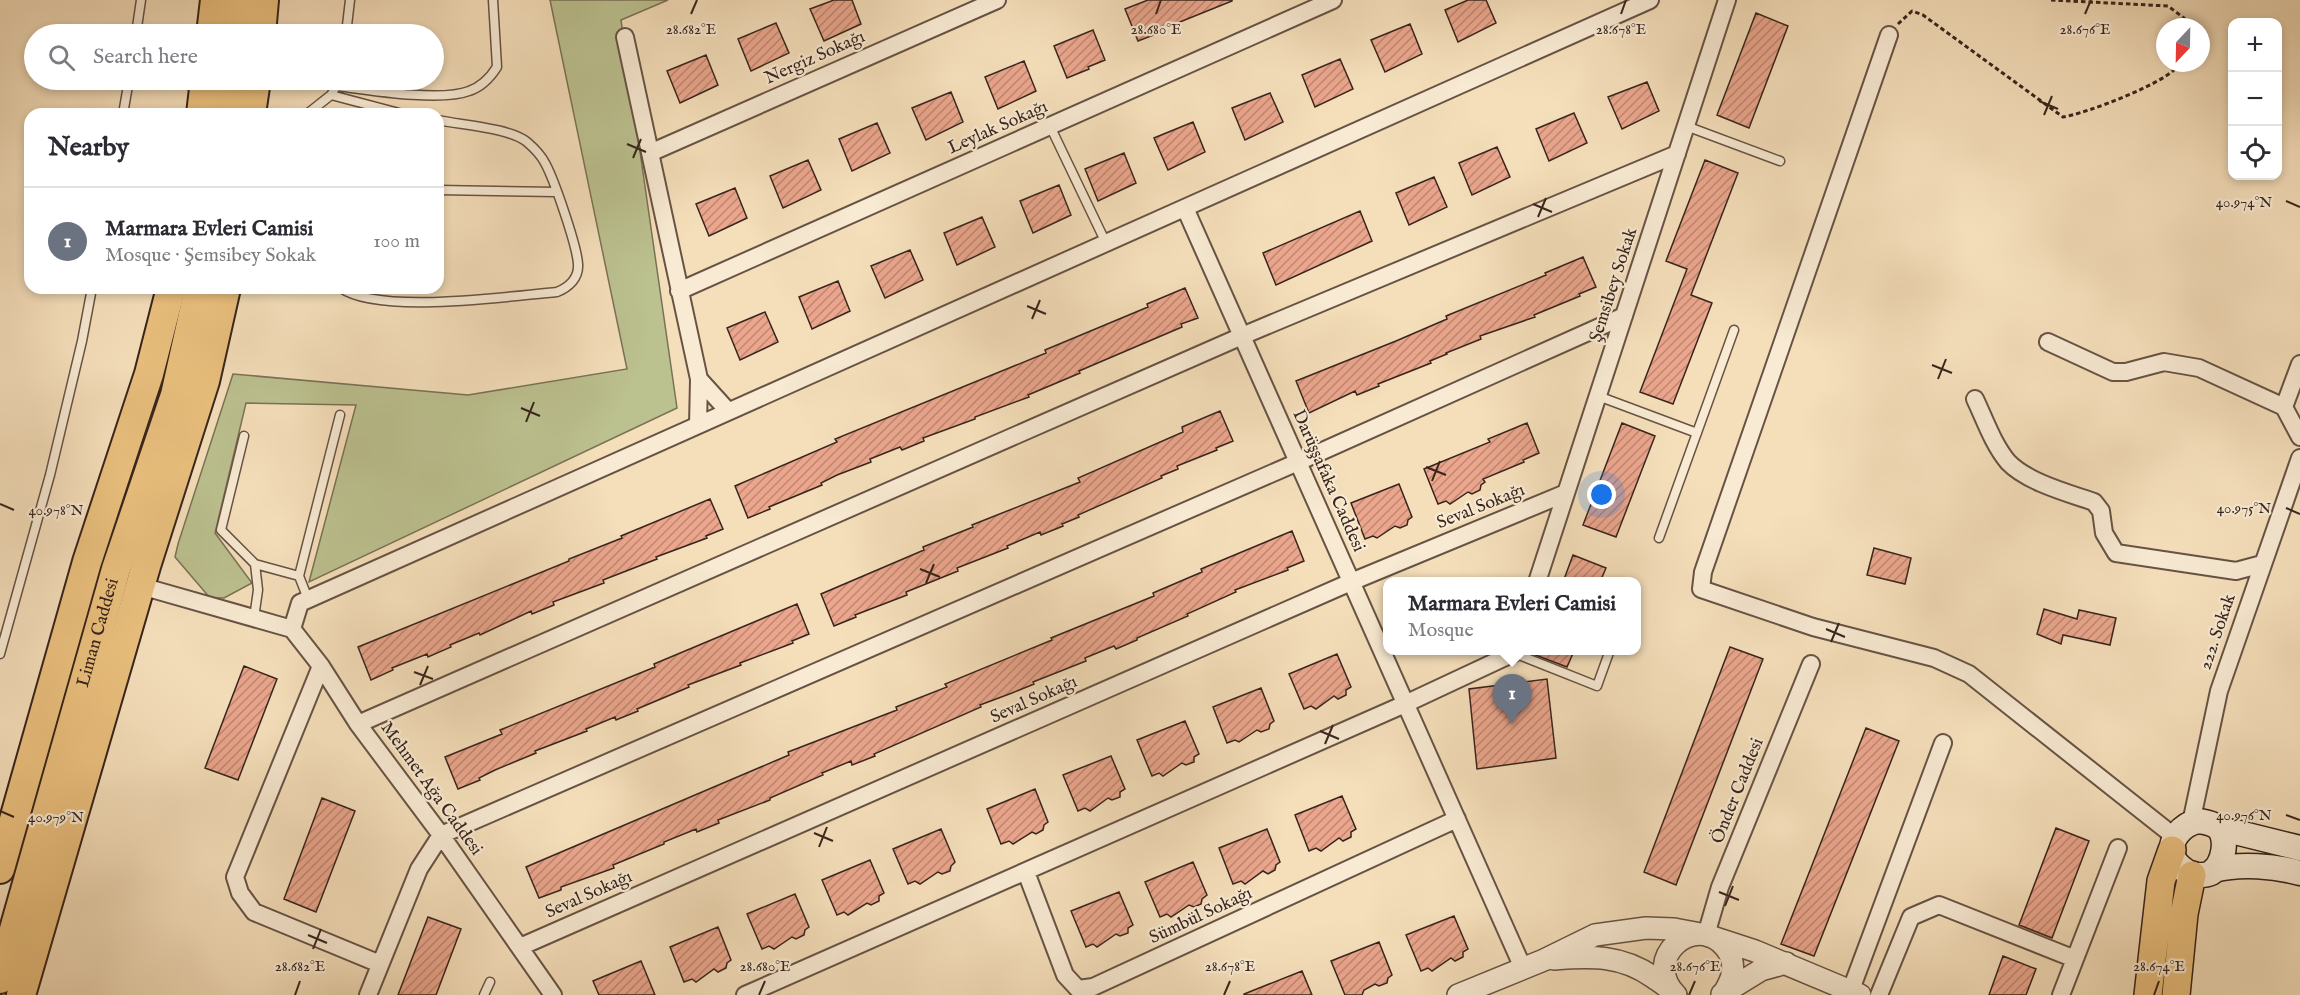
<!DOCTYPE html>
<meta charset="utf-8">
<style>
body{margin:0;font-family:"IM FELL English",serif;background:#f2f2f3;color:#2b2b33}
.controls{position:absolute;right:18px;top:18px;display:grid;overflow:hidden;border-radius:12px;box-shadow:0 3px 9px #0003}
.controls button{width:54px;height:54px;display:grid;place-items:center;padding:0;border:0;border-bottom:2px solid #e1e1e2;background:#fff;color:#2b2b33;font:30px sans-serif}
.compass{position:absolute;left:2156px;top:18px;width:54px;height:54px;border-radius:50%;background:#fff;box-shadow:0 3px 9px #0003;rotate:202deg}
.you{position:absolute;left:1602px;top:495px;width:21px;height:21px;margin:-15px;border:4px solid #fff;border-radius:50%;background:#1a73e8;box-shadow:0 0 0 9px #1a73e833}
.badge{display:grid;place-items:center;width:39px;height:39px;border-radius:50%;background:#ea580c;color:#fff;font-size:20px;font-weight:700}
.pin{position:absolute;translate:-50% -50px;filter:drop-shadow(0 2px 3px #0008)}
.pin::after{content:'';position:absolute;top:32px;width:21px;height:18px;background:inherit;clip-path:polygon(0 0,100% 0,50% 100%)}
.popup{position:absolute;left:1383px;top:577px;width:258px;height:78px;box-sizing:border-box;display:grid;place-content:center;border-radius:12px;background:#fff;filter:drop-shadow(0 2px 4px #0005);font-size:20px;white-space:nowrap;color:#7c7c81}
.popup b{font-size:22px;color:#2b2b33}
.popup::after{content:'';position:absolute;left:50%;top:100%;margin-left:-12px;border:12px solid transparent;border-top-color:#fff}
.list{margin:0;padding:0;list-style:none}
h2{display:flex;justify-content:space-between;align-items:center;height:78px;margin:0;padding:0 24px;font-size:26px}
h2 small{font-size:20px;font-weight:400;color:#7c7c81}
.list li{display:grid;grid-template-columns:39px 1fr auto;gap:18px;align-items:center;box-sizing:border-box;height:108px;padding:0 24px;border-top:2px solid #e1e1e2}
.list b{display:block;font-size:22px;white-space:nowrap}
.list p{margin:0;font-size:20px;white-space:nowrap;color:#7c7c81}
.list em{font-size:20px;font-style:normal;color:#7c7c81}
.icon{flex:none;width:33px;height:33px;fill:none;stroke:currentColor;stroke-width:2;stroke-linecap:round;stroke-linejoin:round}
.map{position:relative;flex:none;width:2300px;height:995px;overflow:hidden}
.search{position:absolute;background:#fff;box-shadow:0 3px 9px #0003;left:24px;top:24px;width:420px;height:66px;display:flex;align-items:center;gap:15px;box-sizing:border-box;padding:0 21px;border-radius:33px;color:#7c7c81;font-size:22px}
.panel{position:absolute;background:#fff;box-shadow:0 3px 9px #0003;left:24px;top:108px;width:420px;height:186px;border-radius:18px}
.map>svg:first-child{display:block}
</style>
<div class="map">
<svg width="2300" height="995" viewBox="0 0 2300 995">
<defs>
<pattern id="building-hatch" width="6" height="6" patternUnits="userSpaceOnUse" patternTransform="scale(1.5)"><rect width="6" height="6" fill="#eba68d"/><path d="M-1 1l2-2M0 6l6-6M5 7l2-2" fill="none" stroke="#bf8772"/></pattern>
</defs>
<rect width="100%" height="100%" fill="#f5dfbb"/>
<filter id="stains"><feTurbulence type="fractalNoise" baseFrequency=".00333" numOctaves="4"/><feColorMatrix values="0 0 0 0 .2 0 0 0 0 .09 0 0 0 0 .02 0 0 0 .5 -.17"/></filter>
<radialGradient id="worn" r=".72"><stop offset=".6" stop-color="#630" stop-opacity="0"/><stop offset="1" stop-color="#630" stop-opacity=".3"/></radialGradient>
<path fill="#bcc190" stroke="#7a7256" stroke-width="1.5" d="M550 0H668L621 20 677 408 309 582 356 405 246 403 215 533 252 583 224 598H210L175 557 178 544 233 374 468 395 627 369Z"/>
<path fill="url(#building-hatch)" stroke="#38241c" stroke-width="1.5" d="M834 0H852L861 24 824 41 810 9Z
M1148 0H1232V1L1160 30 1161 32 1138 41 1125 9Z
M1468 0H1486L1496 23 1458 42 1445 10Z
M1756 13 1788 26 1749 128 1717 115Z
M776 23 789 53 751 71 738 39Z
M1410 24 1422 54 1385 72 1371 40Z
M1093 30 1105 60 1088 67 1089 69 1067 78 1054 46Z
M706 55 718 85 680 103 667 71Z
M1340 59 1353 89 1315 107 1302 75Z
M1024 61 1036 91 998 109 985 77Z
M1647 82 1659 111 1622 129 1608 97Z
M951 92 963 122 926 140 912 108Z
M1270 93 1283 122 1245 140 1232 108Z
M1574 113 1587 143 1549 161 1536 129Z
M1193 122 1205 152 1168 170 1154 138Z
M877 123 890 153 852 171 839 139Z
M1497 147 1510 177 1472 195 1459 163Z
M1124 153 1136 183 1098 201 1085 169Z
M808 160 821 190 783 208 770 176Z
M1705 160 1738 173 1691 295 1712 303 1673 404 1640 392 1687 269 1666 261Z
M1434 177 1447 207 1409 225 1396 193Z
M1059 185 1071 215 1033 233 1020 201Z
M735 188 747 218 709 236 696 204Z
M1360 211 1372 241 1276 285 1263 253Z
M982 217 995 247 957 265 944 233Z
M910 250 923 280 885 298 871 266Z
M1583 257 1596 287 1579 294 1580 296 1534 315 1535 317 1480 336 1481 339 1446 353 1447 354 1430 361 1431 363 1378 384 1379 386 1357 395 1355 391 1309 413 1296 381 1396 341 1447 319 1446 316 1546 275 1545 273Z
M838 281 850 311 812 329 799 297Z
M1185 288 1198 318 1181 324 1182 327 1079 371 1080 373 1028 395 1029 397 975 417V419L923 438 924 441 902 450 900 447 870 459 871 462 837 475 821 483 822 485 769 507 770 509 748 518 735 486 837 442 835 439 1046 353 1045 350 1148 307 1147 304Z
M765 312 778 342 740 360 727 328Z
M1220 411 1233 441 1216 448 1217 450 1177 466 1178 469 1161 476 1162 478 1078 515 1079 517 1062 524 1063 526 1041 535 1040 532 1007 546 1008 548 957 568 958 571 906 592 907 595 855 615 856 617 834 626 821 594 924 550 923 547 973 527 972 525 1080 482 1078 478 1183 432 1182 427Z
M1527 423 1539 453 1523 460 1524 462 1483 479 1485 482 1481 485 1480 490 1472 494 1468 492 1450 504 1446 501 1438 504 1424 469 1490 442 1488 439Z
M1622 423 1655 436 1616 537 1583 525Z
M1399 484 1412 517 1408 520 1407 525 1400 528 1395 526 1377 538 1373 536 1365 539 1351 503Z
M710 499 723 529 706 536 707 538 656 557 657 559 603 580 604 583 553 602 554 605 532 614 531 611 480 635 479 633 450 645 451 647 428 657 427 654 392 668 393 670 371 680 358 647 569 561V559L622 538 621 536Z
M1292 531 1304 561 1287 568 1288 570 1235 590 1236 592 1187 614 1188 616 1137 638V640L1116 649 1114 646 1085 658 1086 661 1033 682 1034 684 1012 693 980 705 981 707 874 754 875 756 852 765 851 761 822 773 823 775 770 798V800L718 820 719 823 697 832 696 829 664 842V844L613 865 614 868 561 887V890L539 898 526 867 789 755 788 752 897 710 896 707 947 687 945 684 1052 640 1051 638 1154 596 1153 593 1202 572 1201 569Z
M1874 548 1911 558 1905 584 1867 575Z
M1573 555 1606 568 1600 582H1563Z
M797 604 809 634 792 641 793 643 740 663 741 665 688 685 689 687 637 709 638 711 616 720 615 717 586 729 587 731 535 751 536 753 495 770 479 778 480 780 458 789 445 757 502 734 500 730 655 667 654 664Z
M2044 609 2077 619 2079 610 2116 618 2110 645 2063 635 2061 644 2037 634Z
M1730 647 1763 659 1676 885 1644 872Z
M1525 651H1574L1567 667Z
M1337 654 1351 687 1346 690V695L1338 699 1334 696 1316 709 1311 706 1304 709 1289 674Z
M244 666 277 679 238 780 205 768Z
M1547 679 1556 758 1477 769 1469 689Z
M1261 688 1274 721 1270 724 1269 729 1261 732 1257 730 1239 742 1235 740 1227 743 1213 707Z
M1185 721 1199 754 1194 757V762L1186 765 1182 763 1163 776 1159 773 1152 776 1137 740Z
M1866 728 1899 741 1814 956 1781 944Z
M1111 756 1125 789 1120 792V797L1112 800 1108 798 1090 811 1085 808 1078 811 1063 775Z
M1035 789 1048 822 1044 825 1043 830 1036 834 1032 832 1013 844 1009 841 1001 844 987 809Z
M1342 796 1356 829 1351 832V837L1343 841 1339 838 1321 851 1316 848 1309 851 1295 815Z
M322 798 355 811 316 912 284 899Z
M2056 828 2089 841 2052 938 2019 925Z
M941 829 955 862 951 866 950 871 942 874 938 872 920 884 915 881 908 884 893 849Z
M1267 829 1280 862 1276 865 1275 870 1268 874 1263 871 1245 884 1241 881 1233 884 1219 848Z
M870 860 884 893 879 896V901L871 905 867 903 848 915 844 912 837 915 822 880Z
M1193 862 1207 895 1202 899 1201 904 1194 907 1189 905 1171 917 1167 914 1160 917 1145 882Z
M1119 892 1133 925 1128 928V933L1120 936 1116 934 1097 947 1093 944 1086 947 1071 911Z
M795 894 809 927 805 930 804 935 796 939 792 937 774 949 769 946 762 949 747 914Z
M1454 916 1468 949 1463 952V957L1455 961 1451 958 1432 971 1428 968 1421 971 1406 935Z
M428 917 461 929 436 995H398Z
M718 927 731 960 727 963 726 968 718 972 714 969 696 982 692 979 684 982 670 947Z
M1379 942 1392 975 1388 978 1387 983 1379 986 1375 984 1364 990 1362 995H1345L1331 961Z
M2003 956 2036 969 2026 995H1989Z
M641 961 655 995H599L593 981Z
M1302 971 1312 995H1244V994Z"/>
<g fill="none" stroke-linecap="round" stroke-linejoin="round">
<defs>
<path id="service" d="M136 34 141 0
M346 34 350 0
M337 86C368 90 441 102 469 91 481 87 490 78 497 67L493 0
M331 95 403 114
M123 114 129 80
M307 114 331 95 340 80
M1050 126 1106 243
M1686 126 1780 161
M438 190 556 192
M341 288C379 315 509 296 557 292 569 287 579 278 578 264 577 246 554 179 545 163 541 155 534 148 527 142 510 128 461 125 438 120
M1598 396 1697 433
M244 436 221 530 255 564 258 590 254 618
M1659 538 1734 330
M255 564 299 576
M308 599 299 576 340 415
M1514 653 1597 686 1610 650
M0 654 50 475 82 341 92 288
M484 995 490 982"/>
<path id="minor" d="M1889 35 1703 572 1701 589 1813 627 1934 658 1969 674 2175 837
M625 37 699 379 728 411
M650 153 997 0
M1185 208 1523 968
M679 291 1333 0
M2048 342 2113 372H2126L2164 362 2199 368 2284 407
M2300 364 2284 407 2300 437
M1975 399C1985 420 1993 444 2008 462 2027 482 2068 493 2094 502L2101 511 2104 533 2116 553 2236 571 2262 564
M698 425 699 379
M1537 582 1727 0
M141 586 292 629
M321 666 235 877 240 893 254 912 380 964
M358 724 1242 336 1677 154
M2191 823 2219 691 2300 458
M1026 872 1065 975 1078 989 1093 987 1457 819
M1706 935 1720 887 1811 664
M520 947 1351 582 1566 493
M368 995 419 869 441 835 1298 462 1624 316
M553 995 441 835 358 724 321 666 292 629 300 603 1650 0
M745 995 1405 704 1514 653 1515 650
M1849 995 1943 743
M1879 995 1911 917 1939 905 2075 959
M2061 995 2118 848"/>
<path id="tertiary" d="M1554 959C1592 956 1621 955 1653 977 1660 982 1667 986 1672 992
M1722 994 1761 970 1786 963
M1458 995 1544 960 1595 935 1646 928 1674 929 1706 935 1755 951 1860 995
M1676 995C1640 959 1695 911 1725 947 1731 954 1734 964 1732 974 1731 982 1726 988 1723 995"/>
<path id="secondary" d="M2199 821C2205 822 2212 823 2217 827 2229 836 2224 865 2211 873 2205 876 2199 875 2192 875 2186 871 2178 867 2174 859 2166 841 2182 824 2199 821Z
M2219 828 2300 848
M2214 870C2240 863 2275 866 2300 873"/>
<path id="primary" d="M2148 995 2161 881 2172 850
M2176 995 2184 914 2192 875"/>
<g id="trunk">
<path d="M211 34 215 0"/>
<path d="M238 34 242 0"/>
<path d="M261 34 264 0"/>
<path d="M201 114 205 80"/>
<path d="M228 114 232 80"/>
<path d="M251 114 256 80"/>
<path d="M0 869 87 562 149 374 171 288"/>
<path id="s1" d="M0 979 116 569 175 395 199 288"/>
<path d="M21 995 146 566 205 381 226 288"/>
</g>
</defs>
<use href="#service" stroke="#675344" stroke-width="11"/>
<use href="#minor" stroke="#675344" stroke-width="20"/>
<use href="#tertiary" stroke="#675344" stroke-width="24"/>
<use href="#secondary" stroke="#38241c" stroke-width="27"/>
<use href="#primary" stroke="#38241c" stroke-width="30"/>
<use href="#trunk" stroke="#38241c" stroke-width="32"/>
<path stroke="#38241c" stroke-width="3" stroke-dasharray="4.5 3" stroke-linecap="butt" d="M2051 0 2168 6 2184 18 2185 27
M1898 24 1912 11 1923 15 2063 117C2084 114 2171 82 2180 63"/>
<use href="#service" stroke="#f8ead3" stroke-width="8"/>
<use href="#minor" stroke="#f8ead3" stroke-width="16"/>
<use href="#tertiary" stroke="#f8ead3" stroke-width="21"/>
<use href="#secondary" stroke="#f8ead3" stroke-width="24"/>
<use href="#primary" stroke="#eac07e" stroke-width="27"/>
<use href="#trunk" stroke="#eac07e" stroke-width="28"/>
</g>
<path fill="none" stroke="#38241c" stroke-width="2" d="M691 14 697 0M1156 14 1161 0M1621 14 1626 0M2085 14 2091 0M2039 101 2058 109M2044 115 2052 96M627 144 646 152M633 158 641 139M2286 201 2300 207M1533 204 1552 212M1538 217 1546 198M1027 306 1046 314M1032 319 1040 300M1932 365 1952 373M1938 379 1946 359M521 408 540 416M526 422 534 402M1426 467 1446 475M1432 481 1440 461M0 504 14 510M2286 508 2300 514M920 569 940 577M926 583 934 564M1826 629 1845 637M1831 642 1839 623M414 672 433 679M420 685 428 666M1320 731 1339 739M1325 744 1333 725M0 811 14 817M2286 815 2300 820M814 833 833 841M819 847 827 827M1719 892 1739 900M1725 906 1733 886M308 935 327 943M313 949 321 929M295 995 300 981M759 995 765 981M1224 995 1230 981M1689 995 1695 981M2154 995 2159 981"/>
<g text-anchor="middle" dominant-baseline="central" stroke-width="4.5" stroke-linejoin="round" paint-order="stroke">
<g font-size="18" fill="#38241c" stroke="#f8ead3">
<text transform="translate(815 58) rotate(-24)">Nergiz Sokağı</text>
<text transform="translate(998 128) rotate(-24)">Leylak Sokağı</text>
<text transform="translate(1614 285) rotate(-72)">Şemsibey Sokak</text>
<text transform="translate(1328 481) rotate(66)">Darüşşafaka Caddesi</text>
<text transform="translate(1481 507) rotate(-22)">Seval Sokağı</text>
<text transform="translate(2218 632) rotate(-71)">222. Sokak</text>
<text stroke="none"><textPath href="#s1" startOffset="360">Liman Caddesi</textPath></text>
<text transform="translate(1034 700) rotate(-24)">Seval Sokağı</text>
<text transform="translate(431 789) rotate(54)">Mehmet Ağa Caddesi</text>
<text transform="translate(1738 791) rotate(-68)">Önder Caddesi</text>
<text transform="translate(589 895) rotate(-24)">Seval Sokağı</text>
<text transform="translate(1201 916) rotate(-25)">Sümbül Sokağı</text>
</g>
</g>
<g font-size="15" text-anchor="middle" fill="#38241c" stroke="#f8ead3" stroke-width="4.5" stroke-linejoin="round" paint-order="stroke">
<text x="691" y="34">28.682°E</text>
<text x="1621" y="34">28.678°E</text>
<text x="1156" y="34">28.680°E</text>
<text x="2085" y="34">28.676°E</text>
<text x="2244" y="207">40.974°N</text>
<text x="2244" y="513">40.975°N</text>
<text x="56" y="515">40.978°N</text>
<text x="2244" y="820">40.976°N</text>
<text x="56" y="822">40.979°N</text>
<text x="300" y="971">28.682°E</text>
<text x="765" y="971">28.680°E</text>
<text x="1230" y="971">28.678°E</text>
<text x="1695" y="971">28.676°E</text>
<text x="2159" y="971">28.674°E</text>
</g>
<rect width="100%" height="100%" filter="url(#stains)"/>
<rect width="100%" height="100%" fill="url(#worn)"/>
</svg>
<div class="controls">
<button>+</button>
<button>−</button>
<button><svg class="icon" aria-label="locate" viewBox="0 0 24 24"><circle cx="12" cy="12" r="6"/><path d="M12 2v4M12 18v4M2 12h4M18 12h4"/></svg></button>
</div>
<svg class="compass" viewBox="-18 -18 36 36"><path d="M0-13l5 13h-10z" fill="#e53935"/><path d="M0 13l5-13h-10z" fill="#7c7c81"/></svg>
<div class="you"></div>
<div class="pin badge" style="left:1512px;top:724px;background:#6b7280">1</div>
<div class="popup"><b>Marmara Evleri Camisi</b>Mosque</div>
<div class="search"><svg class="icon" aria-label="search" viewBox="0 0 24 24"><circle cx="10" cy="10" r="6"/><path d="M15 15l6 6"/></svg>Search here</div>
<section class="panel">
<h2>Nearby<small></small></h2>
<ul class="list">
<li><span class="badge" style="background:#6b7280">1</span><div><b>Marmara Evleri Camisi</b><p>Mosque · Şemsibey Sokak</p></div><em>100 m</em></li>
</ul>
</section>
</div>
